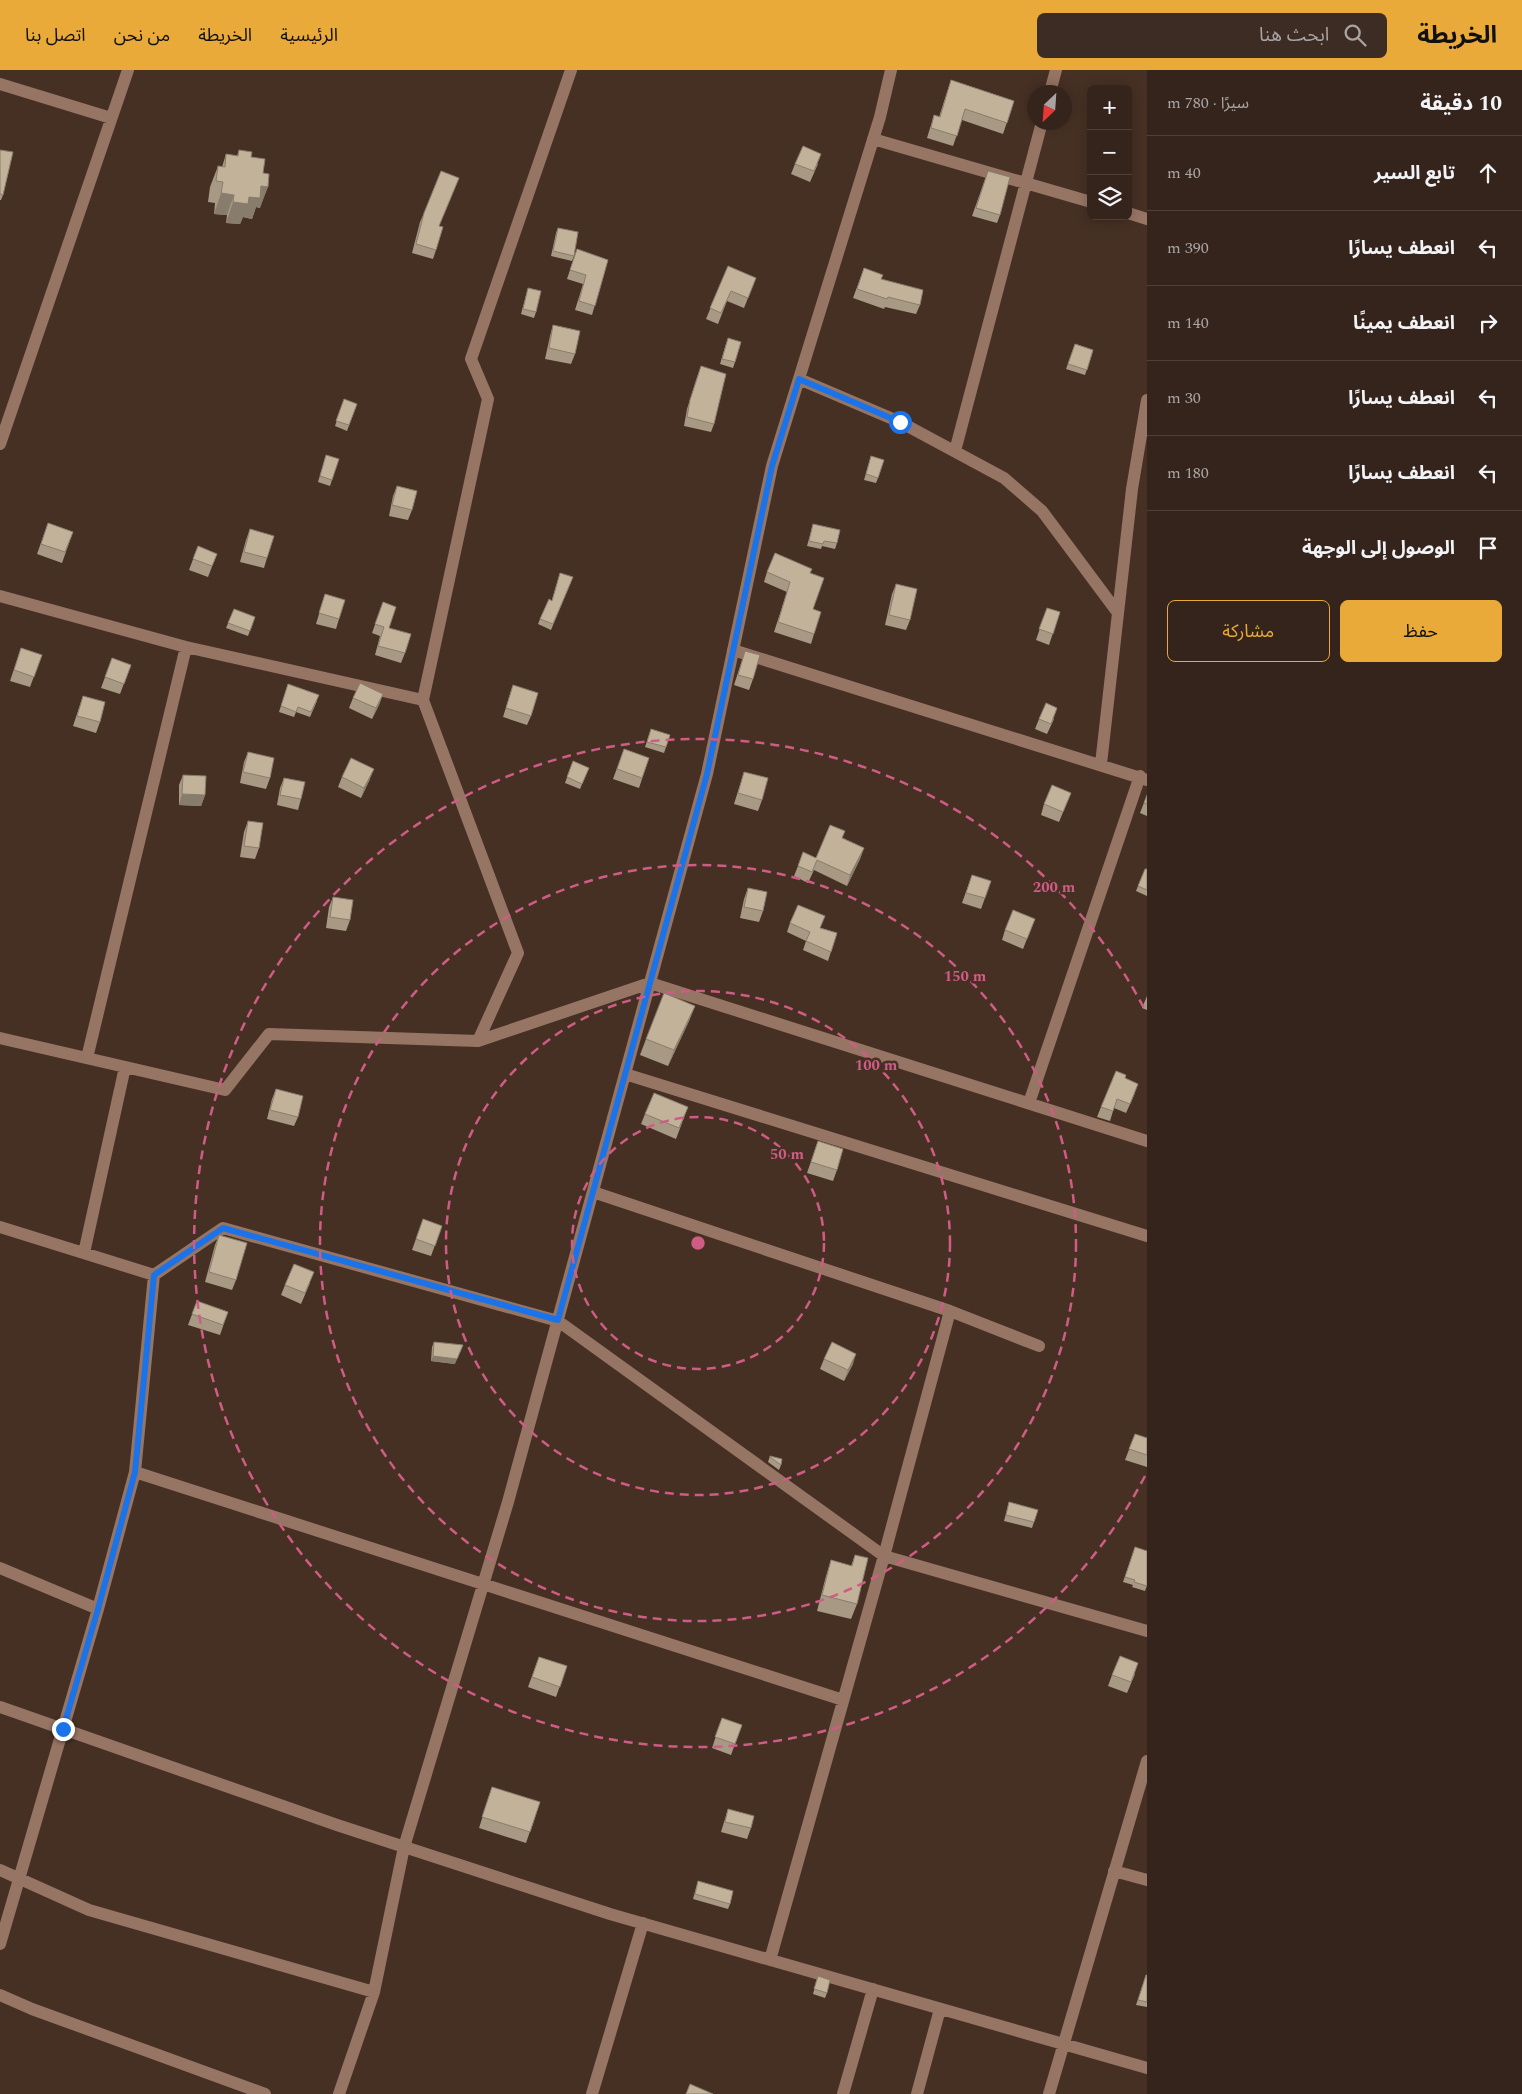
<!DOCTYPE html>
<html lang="ar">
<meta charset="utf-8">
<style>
body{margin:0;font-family:Spectral,"Noto Sans Arabic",serif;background:#3c2c24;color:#f1f3f6;direction:rtl}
.controls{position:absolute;right:15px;top:15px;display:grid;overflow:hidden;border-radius:8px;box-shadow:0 2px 12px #0003}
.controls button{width:45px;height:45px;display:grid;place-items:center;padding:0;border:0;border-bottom:1px solid #4e413a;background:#34241b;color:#f1f3f6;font:25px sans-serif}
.compass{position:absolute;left:1027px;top:15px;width:45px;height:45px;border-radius:50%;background:#34241b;box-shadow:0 2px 12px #0003;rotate:205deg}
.stop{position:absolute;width:15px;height:15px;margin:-11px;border:4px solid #1a73e8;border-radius:50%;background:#fff}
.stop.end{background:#1a73e8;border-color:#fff;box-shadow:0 1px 5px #0008}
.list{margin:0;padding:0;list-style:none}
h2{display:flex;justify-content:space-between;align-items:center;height:65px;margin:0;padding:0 20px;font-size:21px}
h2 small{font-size:16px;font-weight:400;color:#a9a4a3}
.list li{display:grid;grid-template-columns:32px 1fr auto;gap:15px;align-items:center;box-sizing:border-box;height:75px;padding:0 20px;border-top:1px solid #4e413a}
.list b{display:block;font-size:19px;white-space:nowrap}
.list em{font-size:16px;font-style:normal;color:#a9a4a3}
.actions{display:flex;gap:10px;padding:15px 20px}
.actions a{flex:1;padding:11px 0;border:1px solid #eaaa39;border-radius:8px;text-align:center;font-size:18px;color:#eaaa39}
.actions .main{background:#eaaa39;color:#111}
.icon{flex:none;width:28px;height:28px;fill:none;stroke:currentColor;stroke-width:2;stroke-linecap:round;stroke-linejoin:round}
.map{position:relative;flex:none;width:1147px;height:2024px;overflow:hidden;direction:ltr}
header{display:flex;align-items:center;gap:30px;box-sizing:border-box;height:70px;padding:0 25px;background:#eaaa39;color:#111}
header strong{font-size:24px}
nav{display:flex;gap:28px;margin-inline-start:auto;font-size:18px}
.search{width:350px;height:45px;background:#3c2c24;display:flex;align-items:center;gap:12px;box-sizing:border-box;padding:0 18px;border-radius:8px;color:#a9a4a3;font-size:19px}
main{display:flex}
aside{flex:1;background:#34241b}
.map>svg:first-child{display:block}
</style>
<header>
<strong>الخريطة</strong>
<div class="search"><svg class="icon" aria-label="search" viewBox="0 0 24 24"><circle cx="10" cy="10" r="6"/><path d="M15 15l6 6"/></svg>ابحث هنا</div>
<nav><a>الرئيسية</a><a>الخريطة</a><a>من نحن</a><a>اتصل بنا</a></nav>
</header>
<main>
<aside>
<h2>10 دقيقة<small>سيرًا · 780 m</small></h2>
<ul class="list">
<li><svg class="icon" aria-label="ahead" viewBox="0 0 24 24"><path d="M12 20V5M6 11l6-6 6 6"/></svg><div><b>تابع السير</b></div><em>40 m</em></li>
<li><svg class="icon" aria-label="left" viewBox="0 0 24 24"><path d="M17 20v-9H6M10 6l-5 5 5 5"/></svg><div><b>انعطف يسارًا</b></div><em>390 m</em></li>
<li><svg class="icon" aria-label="right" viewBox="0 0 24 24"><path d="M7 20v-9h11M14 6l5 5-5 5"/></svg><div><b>انعطف يمينًا</b></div><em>140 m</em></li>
<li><svg class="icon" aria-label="left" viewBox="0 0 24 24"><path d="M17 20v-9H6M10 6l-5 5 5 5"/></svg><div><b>انعطف يسارًا</b></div><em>30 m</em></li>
<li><svg class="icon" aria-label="left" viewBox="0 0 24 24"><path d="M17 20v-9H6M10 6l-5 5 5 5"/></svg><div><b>انعطف يسارًا</b></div><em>180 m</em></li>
<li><svg class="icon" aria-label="arrive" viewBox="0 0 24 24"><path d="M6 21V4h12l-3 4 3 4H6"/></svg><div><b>الوصول إلى الوجهة</b></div></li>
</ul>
<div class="actions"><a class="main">حفظ</a><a>مشاركة</a></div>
</aside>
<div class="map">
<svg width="1147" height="2024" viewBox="0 0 1147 2024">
<rect width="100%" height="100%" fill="#463024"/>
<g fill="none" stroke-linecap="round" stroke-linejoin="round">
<path stroke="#977564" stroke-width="12" d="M0 14 111 48
M1050 22 1056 0
M873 69 1091 132
M1128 143 1147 149
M799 309 900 352 1004 408 1042 441 1118 543
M0 374 128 0
M955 381 1042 52
M0 526 186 577 423 630
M733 580 1147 710
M1101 694 1132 419 1147 330
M0 968 225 1020 269 964 478 971 650 913 1147 1071
M478 971 518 883 423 630 488 329 471 289 571 0
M87 988 186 577
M625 1004 1147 1166
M1029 1033 1140 706
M593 1122 950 1241 1039 1276
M0 1157 154 1205 223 1158 558 1251 884 1486 1147 1561
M84 1183 125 997
M135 1402 843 1630
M0 1498 98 1539
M0 1637 337 1755 610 1844 1147 1998
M0 1800 89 1840 374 1922
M1114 1801 1147 1810
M0 1874 98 1539 135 1402 154 1205
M770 1890 884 1486 950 1241
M0 1925 32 1939 265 2024
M339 2024 374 1922 404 1777 508 1432 707 704 772 396 880 47 891 0
M592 2024 643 1853
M843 2024 873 1919
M917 2024 940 1939
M1049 2024 1147 1691"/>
</g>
<path fill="#a79984" d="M951 10 1014 31 1003 64 962 50 953 76 927 68 934 45 939 47Z
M0 80 3 125 1 130H0Z
M239 80 251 87 260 138 256 137 252 149 243 147 240 154 226 153 227 145 214 144 215 133 208 132 210 117 218 96 222 97 226 84 237 86Z
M795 94H818L810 112 791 104Z
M988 101 1000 145 997 153 972 146Z
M459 108 439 156 436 180 433 189 412 183 420 152 424 143Z
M558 158 574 186 572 191 551 186 556 163Z
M577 179 608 190 592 245 575 240 583 214 567 209Z
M728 196 752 218 744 238 727 231 718 254 706 249Z
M864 198 920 235 916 244 885 237 884 239 853 228Z
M528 218 536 242 534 248 521 244Z
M553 255 575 284 571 294 545 289 550 266Z
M726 274 735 292 733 298 720 294Z
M1075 274 1093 280 1085 305 1066 299Z
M698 305 714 354 711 362 684 356 687 339Z
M344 329 357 334 347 361 335 356Z
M326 385 332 410 330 416 318 412Z
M871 386 878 408 876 413 864 410Z
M397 416 412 440 408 450 389 446 393 426Z
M48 453 73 462 62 493 37 484Z
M813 454 837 473 835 479 822 476 821 479 807 476Z
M250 459 267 488 264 498 240 492 246 470Z
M198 476 217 484 208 507 189 500Z
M767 502 811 503 814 564 811 574 774 562 787 522 764 512Z
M560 503 571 512 551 560 538 554 540 549 552 530Z
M896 514 910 550 906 560 885 555 892 524Z
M325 524 339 549 336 559 316 554Z
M383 532 389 558 405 583 401 593 375 585 380 566 372 563Z
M1047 538 1060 542 1049 575 1036 570Z
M234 539 255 547 248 566 226 558Z
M21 578 42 585 30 617 10 611Z
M745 581 753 609 749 620 734 615Z
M112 588 131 595 120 624 101 618Z
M288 614 317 631 310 647 296 642 294 647 279 642Z
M513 615 531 646 527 655 503 647Z
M383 624 379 635 372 649 349 638 353 628Z
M83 626 100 652 96 663 73 656Z
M1039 649H1054L1047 664 1035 659Z
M651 659 670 665 664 683 645 677Z
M624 679 649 688 639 718 613 709Z
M248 682 270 708 266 719 240 713 244 692Z
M573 691 589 698 580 719 565 713Z
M744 702 762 730 758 741 734 734Z
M183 705 205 725 201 736 179 735V715Z
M342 707 370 709 361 728 338 717Z
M284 708 301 729 298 740 277 735 280 718Z
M1071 723 1059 752 1041 745 1044 734Z
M1147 725V746L1140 743Z
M248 751 259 778 255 789 240 787 244 762Z
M843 768 864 778 860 789 847 816 814 800 808 813 794 806 798 796 816 788Z
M1147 799V826L1136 821 1138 816Z
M972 805 985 828 981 839 962 833Z
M748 818 763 841 759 852 740 848 744 829Z
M333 827 350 850 346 861 326 858 329 837Z
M790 853 821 858 837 863 828 891 803 880 806 871 787 862Z
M1031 859 1023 879 1002 870 1005 860Z
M1147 926V940L1142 938Z
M695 936 689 951 668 996 640 985 646 969Z
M1125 1008 1135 1023 1126 1043 1114 1038 1110 1051 1097 1047 1101 1037Z
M276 1019 298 1047 294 1056 267 1049 272 1029Z
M688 1037 676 1069 641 1054 645 1044Z
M818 1071 837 1100 833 1111 807 1103Z
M423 1149 442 1156 431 1186 412 1180Z
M219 1165 236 1210 232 1220 205 1212 215 1175Z
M310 1213 301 1234 281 1225 285 1215Z
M197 1231 228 1242 220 1265 188 1255Z
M434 1272 455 1294 431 1291 432 1277Z
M824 1289 853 1294 844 1311 820 1299Z
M1135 1364 1147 1368V1397L1125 1390Z
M770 1386 781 1395 779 1400 768 1392Z
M1009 1432 1038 1440 1032 1458 1004 1451Z
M1135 1477 1147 1515 1145 1521 1132 1517 1133 1515 1123 1512Z
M855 1485 857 1534 851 1549 817 1541 826 1506 831 1490 851 1496Z
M539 1587 567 1596 556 1627 528 1617Z
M1135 1604 1127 1623 1108 1616 1112 1605Z
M722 1648 742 1655 731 1685 712 1678Z
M492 1717 540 1732 526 1773 479 1758Z
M728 1739 751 1758 747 1769 721 1762Z
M698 1811 730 1834 728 1839 693 1829Z
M1146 1905H1147V1937L1136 1935Z
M818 1906 827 1923 825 1928 813 1924Z"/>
<path fill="#887d6c" d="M261 116 268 117 260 138 256 137 252 149 243 147 240 154 226 153 233 132 249 127Z
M221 123 234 125 227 145 214 144Z
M383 624 379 635 372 649 376 638Z
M374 699 370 709 361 728 364 718Z
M182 724 205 725 201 736 179 735Z
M864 778 860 789 847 816 850 805Z
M695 936 689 951 668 996 674 980Z
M463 1275 455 1294 431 1291 433 1286Z
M856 1284 853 1294 844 1311 848 1300Z"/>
<path fill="#c2b29a" stroke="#887d6c" d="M951 10 1014 31 1007 53 965 39 957 66 931 58 934 45 940 47Z
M803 76 821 84 814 101 795 94Z
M0 80 13 82 3 125 0 124Z
M239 80 252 82 251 87 265 89 263 103 269 104 268 117 261 116 260 128 249 127 248 134 233 132 234 125 221 123 223 112 216 111 218 96 225 97 226 84 238 86Z
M441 101 459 108 439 156 443 157 436 180 416 174 424 143Z
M988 101 1010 107 1000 145 976 138Z
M558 158 578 162 574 186 553 181Z
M577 179 608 190 595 236 579 231 586 205 570 200Z
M728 196 756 208 748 228 731 221 721 243 710 238Z
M864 198 883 205 881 209 923 220 920 235 888 227 887 229 857 219Z
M528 218 541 221 536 242 523 239Z
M553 255 580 261 575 284 549 278Z
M728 268 741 272 735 292 722 289Z
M1075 274 1093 280 1087 300 1068 294Z
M701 296 726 304 714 354 687 347 690 330Z
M344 329 357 334 349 355 336 351Z
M326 385 339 389 332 410 320 406Z
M871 386 884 390 878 408 866 404Z
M397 416 417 421 412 440 392 435Z
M48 453 73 462 65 482 41 474Z
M813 454 840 460 837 473 824 471 823 474 809 471Z
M250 459 274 466 267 488 244 482Z
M198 476 217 484 212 496 193 489Z
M775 483 812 499 810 503 824 508 813 539 821 542 814 564 778 552 790 512 767 502Z
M560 503 573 507 553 554 540 549 549 529 552 531Z
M896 514 917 519 910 550 889 545Z
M325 524 345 530 339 549 319 543Z
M383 532 396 537 389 558 411 564 405 583 378 576 384 557 375 554Z
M1047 538 1060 542 1053 564 1039 559Z
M234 539 255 547 250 561 228 553Z
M21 578 42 585 34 607 14 600Z
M745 581 760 585 753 609 738 605Z
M112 588 131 595 124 614 105 607Z
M360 613 383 624 376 638 353 628Z
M288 614 319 625 311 642 298 637 296 642 281 636Z
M513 615 538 623 531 646 506 638Z
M83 626 105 632 100 652 77 646Z
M1046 633 1057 638 1051 654 1039 649Z
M651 659 670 665 666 677 647 672Z
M624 679 649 688 642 708 617 699Z
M248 682 274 688 270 708 243 702Z
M351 688 374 699 364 718 342 707Z
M573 691 589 698 582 714 567 707Z
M744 702 768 708 762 730 738 723Z
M183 705 206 706 205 725 182 724Z
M284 708 305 712 301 729 280 725Z
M1052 715 1071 723 1063 742 1044 734Z
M1147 725V734L1144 733Z
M248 751 263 753 259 778 244 776Z
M830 755 845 761 842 768 864 778 850 805 817 790 812 802 798 796 803 782 816 788Z
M1145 799H1147V820L1138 816Z
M972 805 991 811 985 828 966 823Z
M748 818 767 822 763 841 744 837Z
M333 827 353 830 350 850 330 847Z
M798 835 825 846 820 858 837 863 831 882 806 871 810 862 790 853Z
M1013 840 1035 849 1027 869 1005 860Z
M664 923 695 936 674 980 646 969Z
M1116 1001 1126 1005 1125 1008 1138 1014 1130 1034 1117 1029 1113 1041 1101 1037Z
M276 1019 303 1026 298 1047 270 1040Z
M654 1023 688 1037 679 1058 645 1044Z
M818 1071 843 1079 837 1100 811 1092Z
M423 1149 442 1156 435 1176 416 1169Z
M219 1165 247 1173 236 1210 209 1202Z
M294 1194 314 1202 305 1223 285 1215Z
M197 1231 228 1242 223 1255 192 1244Z
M434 1272 463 1275 457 1289 433 1286Z
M832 1272 856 1284 848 1300 824 1289Z
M1135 1364 1147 1368V1385L1129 1379Z
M770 1386 782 1389 781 1395 770 1387Z
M1009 1432 1038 1440 1034 1452 1006 1445Z
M1135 1477 1147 1481V1516L1134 1512 1135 1510 1125 1507Z
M855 1485 868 1488 857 1534 822 1525 831 1490 852 1496Z
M1120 1586 1138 1593 1131 1612 1112 1605Z
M539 1587 567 1596 560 1617 532 1607Z
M722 1648 742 1655 735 1674 715 1667Z
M492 1717 540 1732 530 1762 482 1747Z
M728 1739 754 1746 751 1758 725 1752Z
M698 1811 733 1821 730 1834 695 1824Z
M1146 1905H1147V1932L1138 1930Z
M818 1906 830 1910 827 1923 814 1919Z
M690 2014 713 2024H686Z"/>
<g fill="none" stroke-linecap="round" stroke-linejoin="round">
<path stroke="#1a73e8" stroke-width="6" d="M63 1659 98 1539 135 1402 154 1205 223 1158 558 1250 707 704 772 396 799 309 900 352"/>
</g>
<g fill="none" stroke="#cf5c85" stroke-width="2.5" stroke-dasharray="9 6">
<circle cx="698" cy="1173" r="126"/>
<circle cx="698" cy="1173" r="252"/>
<circle cx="698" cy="1173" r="378"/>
<path d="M1145 1406A504 504 0 1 1 1145 940"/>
</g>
<circle cx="698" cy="1173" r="8" fill="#cf5c85" stroke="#463024" stroke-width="2.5"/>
<g font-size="15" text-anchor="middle" font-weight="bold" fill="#cf5c85" stroke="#463024" stroke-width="5" stroke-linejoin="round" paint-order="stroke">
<text x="1054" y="822">200 m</text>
<text x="965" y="911">150 m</text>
<text x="876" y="1000">100 m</text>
<text x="787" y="1089">50 m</text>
</g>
</svg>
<div class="controls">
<button>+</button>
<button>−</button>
<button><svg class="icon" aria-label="layers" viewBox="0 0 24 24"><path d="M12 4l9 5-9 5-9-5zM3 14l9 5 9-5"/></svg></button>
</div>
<svg class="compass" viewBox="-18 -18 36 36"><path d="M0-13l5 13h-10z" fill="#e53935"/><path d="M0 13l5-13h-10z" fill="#a9a4a3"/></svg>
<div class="stop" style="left:900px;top:352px"></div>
<div class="stop end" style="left:63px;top:1659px"></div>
</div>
</main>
